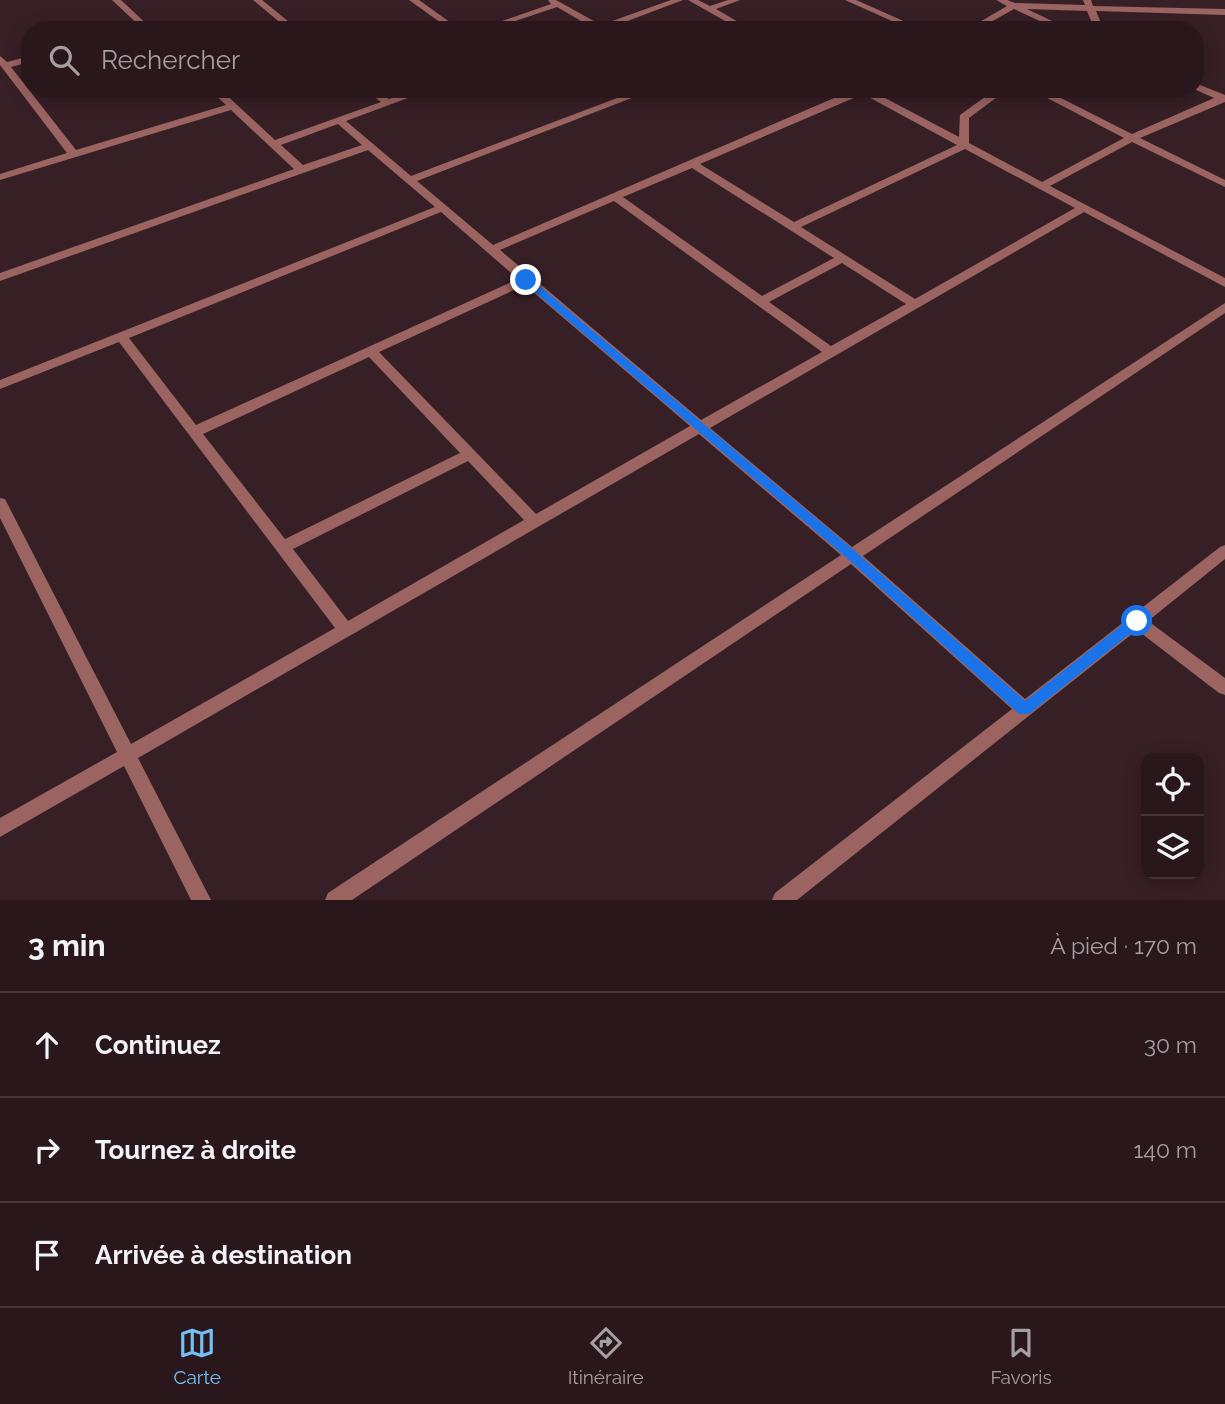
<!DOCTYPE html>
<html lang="fr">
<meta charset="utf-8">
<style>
body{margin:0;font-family:Raleway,sans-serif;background:#312025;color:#f1f3f6}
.controls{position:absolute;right:21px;bottom:21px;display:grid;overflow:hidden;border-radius:14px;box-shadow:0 4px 18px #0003}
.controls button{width:63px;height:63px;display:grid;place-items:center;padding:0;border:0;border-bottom:2px solid #45363b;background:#29171c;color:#f1f3f6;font:35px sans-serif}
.stop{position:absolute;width:21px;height:21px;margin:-16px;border:5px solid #1a73e8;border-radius:50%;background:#fff}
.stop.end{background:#1a73e8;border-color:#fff;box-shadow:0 2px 7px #0008}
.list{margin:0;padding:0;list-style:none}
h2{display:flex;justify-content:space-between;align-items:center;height:91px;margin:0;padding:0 28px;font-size:30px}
h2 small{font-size:23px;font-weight:400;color:#a59fa3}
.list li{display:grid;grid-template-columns:46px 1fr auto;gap:21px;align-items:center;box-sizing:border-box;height:105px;padding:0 28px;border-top:2px solid #45363b}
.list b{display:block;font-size:26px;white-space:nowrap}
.list em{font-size:23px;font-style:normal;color:#a59fa3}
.icon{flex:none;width:38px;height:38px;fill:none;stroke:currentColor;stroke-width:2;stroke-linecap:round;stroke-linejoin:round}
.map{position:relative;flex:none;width:1225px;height:900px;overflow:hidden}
.search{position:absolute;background:#29171c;box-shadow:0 4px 18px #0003;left:21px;right:21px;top:21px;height:77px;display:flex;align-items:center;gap:18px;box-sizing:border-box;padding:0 24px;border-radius:28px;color:#a59fa3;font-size:26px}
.sheet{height:406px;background:#29171c}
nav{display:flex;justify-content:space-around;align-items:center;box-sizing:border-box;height:98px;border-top:2px solid #45363b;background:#29171c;font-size:19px;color:#a59fa3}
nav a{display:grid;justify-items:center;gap:4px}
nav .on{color:#74c0f6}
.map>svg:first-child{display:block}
</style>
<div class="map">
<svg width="1225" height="900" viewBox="0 0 1225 900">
<rect width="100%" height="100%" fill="#371f26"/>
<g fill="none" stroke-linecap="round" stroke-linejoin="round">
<path fill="#9b6461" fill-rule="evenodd" d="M112 0H121L153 30H144Z
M253 0H262L299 30H289Z
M409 0H419L461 30H451Z
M548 0H556L601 25 671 0H683L604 30H591L593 28 557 7 489 30H476L551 4Z
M688 0H698L710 6 728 0H740L716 9 752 30H741Z
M845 0H856L924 30H912Z
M996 0H1007L1015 3 1085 5 1083 0H1091L1093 6 1225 9V15L1096 11 1104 30H1095L1087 11 1027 9 1071 30H1059L1014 9 977 30H966L1007 6Z
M0 56 7 62 30 56V62L11 67 76 150 226 105 209 89H220L275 140 381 102 365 89H376L389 99 417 89H432L346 121 411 176 641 89H655L417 181 493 245 855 89H868L959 137 960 115 996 89H1008L969 118V143L1042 182 1124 138 1030 89H1043L1132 134 1214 98 1194 89 1195 83 1225 95V102L1140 138 1225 180V187L1132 142 1050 186 1225 278V287L1084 212 710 428 852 547 1225 303V313L863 556 1025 699 1220 547 1225 545V559L1148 621 1225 678V695L1219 693 1137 630 797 900H772L775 893 1012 709 851 564 352 900H325L328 893 841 555 699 434 138 758 211 900H191L124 766 0 837V818L117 752 0 518V498L5 499 7 503 131 744 335 628 119 342 0 389V380L435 207 368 150 0 281V273L294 169 231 110 0 180V174L67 153 0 65ZM863 94 957 145 794 222 700 164ZM338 124 362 145 303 165 281 145ZM965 149 1075 208 915 299 801 227ZM692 168 834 258 762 296 623 197ZM614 201 822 352 701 420 500 250ZM441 212 518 279 196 425 129 338ZM842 263 906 304 831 346 769 302ZM525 285 690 426 536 514 379 352ZM369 357 460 453 285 539 203 434ZM468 461 524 520 348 621 293 549Z"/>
</g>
<path fill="#1a73e8" d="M523 278H530L856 552 1025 701 1132 617H1142V624L1029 714H1019L848 559 523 282Z"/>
</svg>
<div class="controls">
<button><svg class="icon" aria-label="locate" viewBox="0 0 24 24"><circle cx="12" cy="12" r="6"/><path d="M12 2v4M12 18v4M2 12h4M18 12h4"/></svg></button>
<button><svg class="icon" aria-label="layers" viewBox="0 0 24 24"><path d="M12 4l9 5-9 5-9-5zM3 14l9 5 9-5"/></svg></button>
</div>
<div class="stop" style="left:1137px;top:621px"></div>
<div class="stop end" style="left:526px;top:280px"></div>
<div class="search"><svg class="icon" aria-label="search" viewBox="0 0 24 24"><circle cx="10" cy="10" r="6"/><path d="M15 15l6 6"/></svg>Rechercher</div>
</div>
<section class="sheet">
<h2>3 min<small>À pied · 170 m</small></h2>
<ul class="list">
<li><svg class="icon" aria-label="ahead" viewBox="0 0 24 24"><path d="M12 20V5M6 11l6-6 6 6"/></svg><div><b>Continuez</b></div><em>30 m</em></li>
<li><svg class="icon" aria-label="right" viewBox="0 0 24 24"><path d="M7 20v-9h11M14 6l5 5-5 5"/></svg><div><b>Tournez à droite</b></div><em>140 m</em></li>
<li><svg class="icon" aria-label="arrive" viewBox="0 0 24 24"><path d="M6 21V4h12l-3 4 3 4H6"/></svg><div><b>Arrivée à destination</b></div></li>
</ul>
</section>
<nav>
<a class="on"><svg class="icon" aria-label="map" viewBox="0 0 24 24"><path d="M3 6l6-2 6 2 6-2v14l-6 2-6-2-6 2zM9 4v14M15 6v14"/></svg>Carte</a>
<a><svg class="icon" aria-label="directions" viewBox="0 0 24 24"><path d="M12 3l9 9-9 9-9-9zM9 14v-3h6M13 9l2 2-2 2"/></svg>Itinéraire</a>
<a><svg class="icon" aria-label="saved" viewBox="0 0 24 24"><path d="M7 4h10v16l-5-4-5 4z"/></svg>Favoris</a>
</nav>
